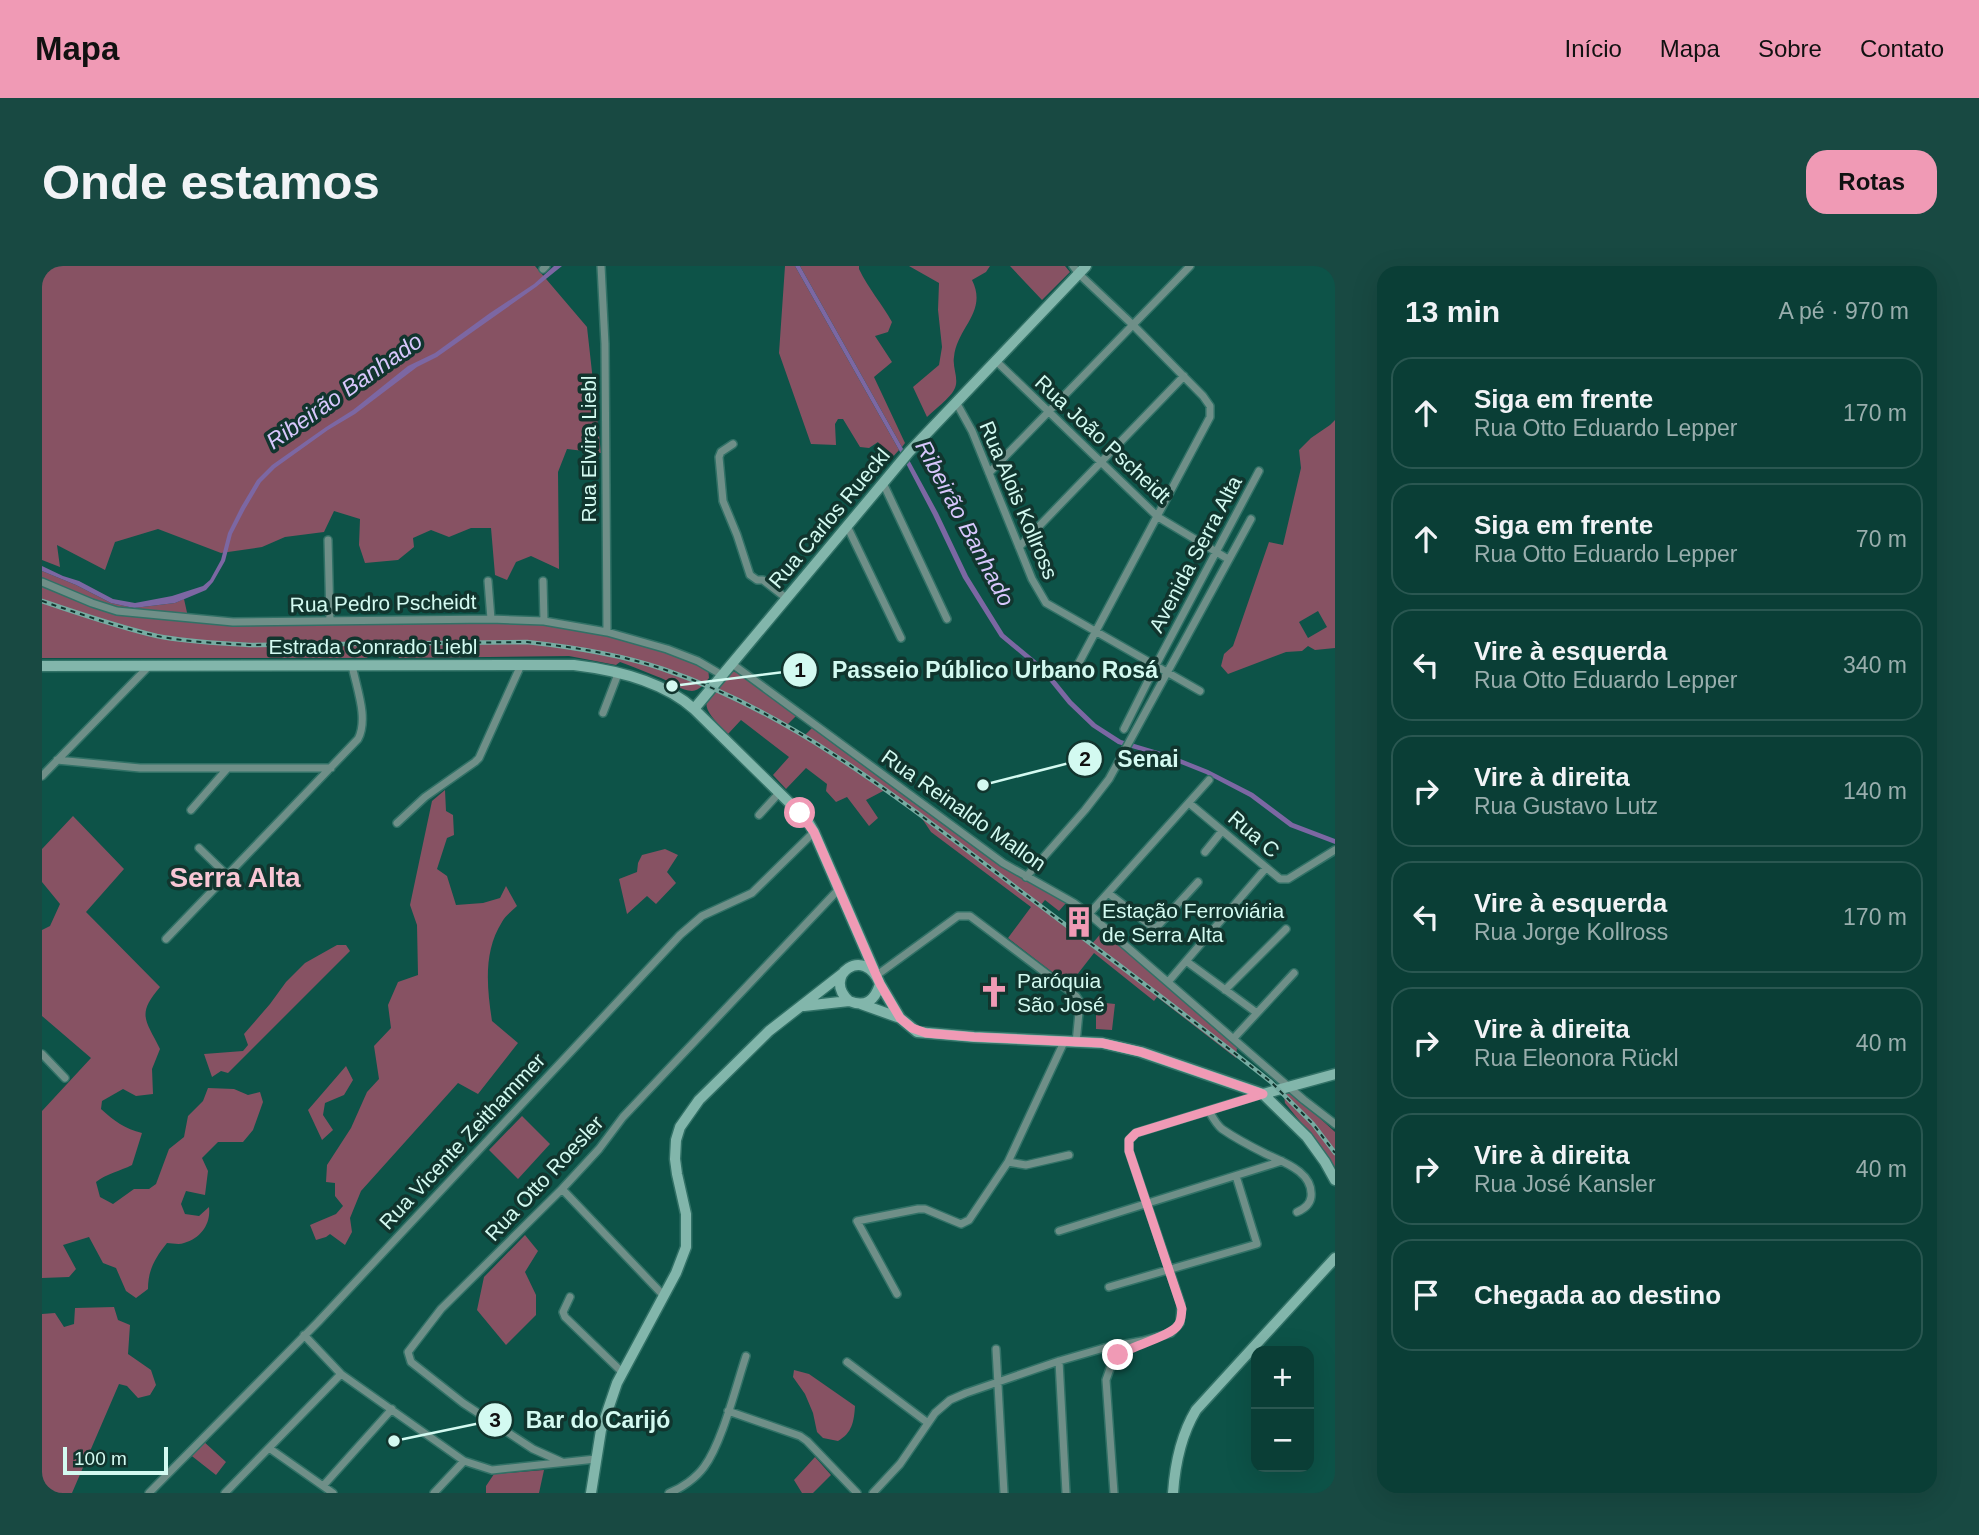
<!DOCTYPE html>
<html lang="pt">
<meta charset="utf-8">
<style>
body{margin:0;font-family:Arial,sans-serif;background:#184942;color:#f1f3f6}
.controls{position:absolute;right:21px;bottom:21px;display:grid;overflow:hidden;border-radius:14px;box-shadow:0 7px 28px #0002}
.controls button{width:63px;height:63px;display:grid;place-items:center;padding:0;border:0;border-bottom:2px solid #2a5751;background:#0a3e36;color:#f1f3f6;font:35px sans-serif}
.scale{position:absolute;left:21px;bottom:18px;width:105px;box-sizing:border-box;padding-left:7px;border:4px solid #d3faf1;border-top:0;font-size:19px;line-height:24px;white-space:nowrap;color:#d3faf1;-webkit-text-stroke:5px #11352e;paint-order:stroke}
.stop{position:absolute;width:21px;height:21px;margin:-16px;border:5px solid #f09ab5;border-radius:50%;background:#fff}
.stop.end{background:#f09ab5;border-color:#fff;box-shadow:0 2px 7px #0008}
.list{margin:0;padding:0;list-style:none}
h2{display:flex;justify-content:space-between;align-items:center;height:91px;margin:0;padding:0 28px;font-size:30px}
h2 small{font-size:23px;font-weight:400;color:#99aead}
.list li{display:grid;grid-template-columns:46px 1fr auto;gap:21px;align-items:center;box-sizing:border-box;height:112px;margin:0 14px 14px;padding:0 14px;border:2px solid #2a5751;border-radius:21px}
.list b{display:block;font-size:26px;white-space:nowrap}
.list p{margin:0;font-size:23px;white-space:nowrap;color:#99aead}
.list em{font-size:23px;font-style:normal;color:#99aead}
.icon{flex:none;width:38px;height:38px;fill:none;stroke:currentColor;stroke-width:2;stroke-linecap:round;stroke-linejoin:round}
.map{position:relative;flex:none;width:1293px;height:1227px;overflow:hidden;border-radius:21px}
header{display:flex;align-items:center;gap:42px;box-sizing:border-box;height:98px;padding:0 35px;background:#f09ab5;color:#111}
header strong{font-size:33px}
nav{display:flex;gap:38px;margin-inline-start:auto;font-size:24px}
.intro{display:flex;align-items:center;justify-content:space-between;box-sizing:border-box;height:168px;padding:0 42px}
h1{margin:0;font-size:49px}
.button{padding:18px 32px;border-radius:21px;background:#f09ab5;color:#111;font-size:24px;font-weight:700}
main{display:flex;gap:42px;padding:0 42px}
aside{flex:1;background:#0a3e36;border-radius:21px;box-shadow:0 7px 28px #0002}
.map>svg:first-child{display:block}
</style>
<header>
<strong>Mapa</strong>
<nav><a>Início</a><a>Mapa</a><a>Sobre</a><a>Contato</a></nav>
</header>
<div class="intro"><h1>Onde estamos</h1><a class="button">Rotas</a></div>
<main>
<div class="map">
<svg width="1293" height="1227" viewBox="0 0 1293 1227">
<rect width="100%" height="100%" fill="#0d5348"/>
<path fill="#875263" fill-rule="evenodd" d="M0 0H493L545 61 559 187 525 183 516 206 517 303 489 290 474 296 465 314 453 309 449 262H429L407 271 389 264 371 272 372 281 356 294 323 297 317 279 318 253 292 245 282 266 243 271 220 281 179 287 116 263 73 276 63 304 15 279 18 301 0 294Z
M743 0H753L857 184 848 194 836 176 827 182 818 181 801 153H796L793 158 794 179 769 178 737 87Z
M758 0H817V3C826 22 840 38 850 56L846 66 833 70 850 96 832 111 863 177 860 181Z
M867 0H948L944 6 930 14C946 46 915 61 912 91 910 102 918 114 912 124 908 132 892 144 885 151L871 121 897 99 900 81 896 44 897 17Z
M968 0H1023L1028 6 1000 34Z
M1293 154V382L1273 384 1266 380 1260 385 1244 386 1186 408 1179 400 1182 388 1191 380 1227 276 1241 279 1259 202 1257 184 1269 172 1288 159ZM1276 345 1285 361 1266 372 1257 356Z
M0 305 34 319 69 337 92 342 133 337 142 333 146 351 191 356 502 355 625 383 666 401 667 412C662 418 658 424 650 425 640 425 629 416 619 412 605 407 593 401 578 396L574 399 527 390 357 392 354 388 330 387 325 392H0Z
M688 405 697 407 754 450 744 460 762 470 770 462 954 597 1024 637 1017 645 1003 634 998 640 1049 679 1061 665 1189 776 1195 781 1194 792 1115 731 1112 735 1052 687 1027 719 966 672 989 641 889 566 879 551 843 524 824 534 836 552 827 560 805 531 794 536 784 525 785 518 764 502 744 523 731 509 747 491 699 454 686 468C654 437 660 435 688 405Z
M403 524 404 545 411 549 412 569 405 572 395 603 405 610 414 639 441 637 458 632 464 620 475 640C470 645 463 650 460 656 441 686 445 722 450 755L476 777 436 828 416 817 319 925 308 952 310 966 303 979 288 968 284 971 274 974 268 959 294 948 301 940 293 930V917L284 916 285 899 309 862 325 826 337 813 332 780 349 762 346 739 356 716 376 709 375 659 368 639 390 535Z
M31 550 82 603 44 646 118 721C94 749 104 754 118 783L110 803 111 828 94 830 81 823 60 835 59 843C72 855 83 863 100 867L90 899C78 905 64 908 54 916L58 931 71 938 92 923H107L114 918 127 883 142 871 146 850 161 835 166 822 192 823 206 829 218 826 221 836 211 864 201 876H176L160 892 166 905 163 929 144 925 139 938 143 948 157 950 167 941C169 958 159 972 142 977 137 979 130 977 125 977 113 992 106 1004 106 1023L94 1032 84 1025 74 1002 61 997 47 971 21 979 34 1003 27 1011 0 1012V845L49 792 0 750V664L8 660 18 638 0 616V583Z
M623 583 636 589 625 606 634 617 614 638 605 630 585 648 577 613 595 606 596 597 600 589Z
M295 679H304L308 685 186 807 179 805 170 811 162 788 201 785 206 779 202 768 228 738 244 716 263 697Z
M1054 736 1073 738 1070 764 1054 763Z
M304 800 311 814 302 829 283 837 281 849 291 864 280 874 266 844Z
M1248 825 1293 866V904L1278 880 1243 837 1242 830Z
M480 850 508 878 476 913 447 884Z
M483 969 496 985 483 1006 494 1029V1049L464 1079 435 1044 442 1011Z
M72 1041 76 1054 88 1059 86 1088 109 1104 114 1119 108 1129 96 1132 85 1120 77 1118 30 1227H0V1048L13 1047 22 1061 32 1058 33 1042Z
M752 1104 767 1108 813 1140C812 1156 810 1167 796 1175L781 1172 775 1166 771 1147 763 1128 751 1111Z
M160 1174 184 1196 174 1209 146 1187Z
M773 1191 789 1209 771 1227H760L752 1214Z
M502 1204 497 1227H444V1220L452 1208Z"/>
<path fill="#7c67a3" d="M512 0H520L494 21 395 91 375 101 313 148 286 164 233 202 219 216 203 243 190 268 183 295 171 316 164 324 133 337 92 342 69 337 34 319 0 305V300L21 310 37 315 71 333 93 337 130 330 161 320 168 314 179 294 186 267 199 241 215 214 230 199 284 161 311 144 366 100 393 87 448 47 492 18Z
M753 0H758L860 181 896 247 926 310 962 368 1004 403 1030 435 1054 458 1079 474 1126 488 1166 504 1211 527 1251 557 1293 573V578L1248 561 1208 531 1164 508 1124 492 1076 478 1050 461 1026 438 1000 406 958 371 921 312 891 249 857 184Z"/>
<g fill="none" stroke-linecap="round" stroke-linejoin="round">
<defs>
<path id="street" d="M559 0 563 78 565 366
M501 3 504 0
M953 94 1116 251 1186 293
M914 136 930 165 990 313 1004 337 1158 425
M691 178 679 186 677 191 681 235 695 269 708 309 715 314H721L744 332
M947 207 1148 0
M841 217 905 353
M805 260 859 372
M286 274 288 355
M977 281 1142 110
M446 315 449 353
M501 315 502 355
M0 316 50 337 75 345 191 356 449 353 502 355 565 366 625 383 656 395 680 409
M689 397 961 597 1032 637 1047 648 1262 834 1293 858
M1031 408 1168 151V140L1161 130 1091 59 1037 8 1031 0
M561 447 576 408
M1082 463 1114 399 1217 205
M15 494 98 502H289
M0 510 106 401
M1147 537 1238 613H1246L1293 584
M149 544 184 504
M717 549 738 526
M355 557 383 531 433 496 437 492 479 399
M157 582 186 610
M1163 586 1180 565
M984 611 1043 544 1067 513 1209 253
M1066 627 1113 663 1156 616
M1047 648 1167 514
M124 673 316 473C327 452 314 421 310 399
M1144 695 1215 747
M835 709 916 650H928L1034 730 1038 736 1034 777
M1126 716 1224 602
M1183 724 1244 663
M1192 772 1252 707
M0 788 23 812
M1167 845C1171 852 1174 858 1180 863 1193 872 1210 881 1224 888 1241 896 1272 906 1269 931 1268 939 1262 943 1255 946
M966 896 984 899 1027 889
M520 923 622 1030
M1017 965 1240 895
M1067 1021 1215 978 1194 910
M855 1028 815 955 876 943H883L919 958 927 954 966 896 1022 776
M528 1031 521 1046 523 1051 580 1106
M262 1069 299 1108 422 1195 450 1204 554 1193
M954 1083 962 1227
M1017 1095 1024 1227
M805 1096 886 1157
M686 1145 758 1170 765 1175 815 1227
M227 1182 291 1227
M520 1196 491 1183 421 1137 369 1096 366 1086 399 1043 520 923 557 883 581 851 797 623
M281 1220 350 1143
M107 1227 276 1056 638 669 660 650 710 627 772 566
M183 1227 299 1108
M392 1227 422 1195
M627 1227C640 1222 654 1212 662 1201 680 1177 694 1120 704 1090
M831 1227 858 1198 893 1147 908 1134 924 1127 1017 1095 1062 1082 1100 1075 1129 1067 1138 1057 1139 1038 1087 885V874L1094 867 1220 828
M1072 1227 1064 1114 1071 1094 1082 1085 1095 1079"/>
<path id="secondary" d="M0 400 532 399C574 404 621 415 652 443L765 554 772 566 832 704
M652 443 867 186 1044 0
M838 718 858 752 875 766 932 771 1060 777 1099 786 1221 828 1265 871 1283 896 1293 914
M819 738 858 752
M762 740 807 735C824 742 833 734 838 718 823 678 779 710 807 735
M1221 828 1293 808
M549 1227 559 1164 575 1117 634 1007 644 981V948L635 908 633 893 634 874 638 861 657 834 727 765 800 708
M1131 1227C1133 1198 1139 1169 1154 1144L1293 992"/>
</defs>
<use href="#street" stroke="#317166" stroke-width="10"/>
<use href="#secondary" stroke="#317166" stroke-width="13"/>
<use href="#street" stroke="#6f8f88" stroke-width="7"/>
<use href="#secondary" stroke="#82b6ab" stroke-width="10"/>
<defs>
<path id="rail" d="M0 335C38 348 76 361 115 370 145 376 176 377 207 379L485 376C531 381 577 388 621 403 757 449 871 544 984 629 1066 691 1149 752 1229 816L1271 858 1293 887"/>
</defs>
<use href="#rail" stroke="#76aca2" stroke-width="4.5"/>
<use href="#rail" stroke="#11352e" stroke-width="2" stroke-dasharray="5" stroke-linecap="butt"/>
</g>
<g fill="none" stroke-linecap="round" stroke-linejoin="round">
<path stroke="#f09ab5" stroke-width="9" d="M758 547 772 566 838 718 858 752 870 762 884 767 932 771 1060 777 1099 786 1221 828 1094 867 1087 874V885L1140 1043C1139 1048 1140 1054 1136 1059 1130 1070 1090 1080 1076 1089"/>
</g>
<defs>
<symbol id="building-bare" viewBox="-9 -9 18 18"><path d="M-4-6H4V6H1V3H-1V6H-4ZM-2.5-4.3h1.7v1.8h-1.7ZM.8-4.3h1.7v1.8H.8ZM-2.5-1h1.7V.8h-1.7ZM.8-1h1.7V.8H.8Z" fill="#f09ab5" stroke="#11352e" stroke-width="2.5" paint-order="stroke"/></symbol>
<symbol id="church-bare" viewBox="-9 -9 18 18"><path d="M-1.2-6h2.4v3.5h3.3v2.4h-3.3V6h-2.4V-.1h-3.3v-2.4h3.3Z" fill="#f09ab5" stroke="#11352e" stroke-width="2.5" paint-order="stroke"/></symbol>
</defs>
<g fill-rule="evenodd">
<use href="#building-bare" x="1015" y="634" width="44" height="44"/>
<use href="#church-bare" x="930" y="704" width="44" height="44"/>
</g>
<g text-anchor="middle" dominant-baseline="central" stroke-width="7" stroke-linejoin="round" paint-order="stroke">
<g font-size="21" fill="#d3faf1" stroke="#11352e">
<text transform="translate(1061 173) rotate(43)">Rua João Pscheidt</text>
<text transform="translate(546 183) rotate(-90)">Rua Elvira Liebl</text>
<text transform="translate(977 234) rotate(67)">Rua Alois Kollross</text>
<text transform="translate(787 252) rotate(-50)">Rua Carlos Rueckl</text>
<text transform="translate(1153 288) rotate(-62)">Avenida Serra Alta</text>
<text transform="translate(341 337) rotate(-1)">Rua Pedro Pscheidt</text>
<text x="331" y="380">Estrada Conrado Liebl</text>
<text transform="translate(922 544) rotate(35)">Rua Reinaldo Mallon</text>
<text transform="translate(1212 568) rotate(40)">Rua C</text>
<text transform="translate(420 875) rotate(-47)">Rua Vicente Zeithammer</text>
<text transform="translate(502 912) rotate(-47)">Rua Otto Roesler</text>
</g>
<g font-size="21" fill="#d3faf1" stroke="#11352e" text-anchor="start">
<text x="1060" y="644">Estação Ferroviária<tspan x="1060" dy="24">de Serra Alta</tspan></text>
<text x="975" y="714">Paróquia<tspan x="975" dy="24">São José</tspan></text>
</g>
<g font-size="23" font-style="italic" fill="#d8c7fc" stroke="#11352e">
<text transform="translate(302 125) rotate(-35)">Ribeirão Banhado</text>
<text transform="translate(923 257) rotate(62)">Ribeirão Banhado</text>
</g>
<g font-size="28" font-weight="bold" fill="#f9c7d5" stroke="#11352e">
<text x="193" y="611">Serra Alta</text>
</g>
</g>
<path fill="none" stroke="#d3faf1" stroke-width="2.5" d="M630 420L758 404M941 519L1043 493M352 1175L453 1154"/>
<g fill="#d3faf1" stroke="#11352e" stroke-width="2.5">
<circle cx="630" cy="420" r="7"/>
<circle cx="941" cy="519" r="7"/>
<circle cx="352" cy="1175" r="7"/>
<circle cx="758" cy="404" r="18"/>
<circle cx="1043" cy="493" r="18"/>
<circle cx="453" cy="1154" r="18"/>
</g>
<g font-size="21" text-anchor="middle" font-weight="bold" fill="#111">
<text x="758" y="411">1</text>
<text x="1043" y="500">2</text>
<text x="453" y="1161">3</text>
</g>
<g font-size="23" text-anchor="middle" font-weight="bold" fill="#d3faf1" stroke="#11352e" stroke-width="7" stroke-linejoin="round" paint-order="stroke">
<text x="953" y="412">Passeio Público Urbano Rosá</text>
<text x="1106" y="501">Senai</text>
<text x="556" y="1162">Bar do Carijó</text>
</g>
</svg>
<div class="controls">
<button>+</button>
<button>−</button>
</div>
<div class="scale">100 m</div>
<div class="stop" style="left:758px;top:547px"></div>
<div class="stop end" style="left:1076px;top:1089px"></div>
</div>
<aside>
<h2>13 min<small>A pé · 970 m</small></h2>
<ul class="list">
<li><svg class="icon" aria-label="ahead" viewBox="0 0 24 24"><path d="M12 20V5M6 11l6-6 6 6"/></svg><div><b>Siga em frente</b><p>Rua Otto Eduardo Lepper</p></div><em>170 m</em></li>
<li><svg class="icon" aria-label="ahead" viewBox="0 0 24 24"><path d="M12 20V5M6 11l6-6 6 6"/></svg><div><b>Siga em frente</b><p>Rua Otto Eduardo Lepper</p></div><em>70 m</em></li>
<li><svg class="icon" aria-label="left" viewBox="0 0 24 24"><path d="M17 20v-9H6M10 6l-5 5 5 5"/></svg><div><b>Vire à esquerda</b><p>Rua Otto Eduardo Lepper</p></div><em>340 m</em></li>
<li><svg class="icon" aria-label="right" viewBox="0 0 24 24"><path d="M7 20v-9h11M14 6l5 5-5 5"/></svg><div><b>Vire à direita</b><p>Rua Gustavo Lutz</p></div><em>140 m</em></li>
<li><svg class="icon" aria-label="left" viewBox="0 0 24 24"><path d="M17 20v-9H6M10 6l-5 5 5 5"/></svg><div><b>Vire à esquerda</b><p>Rua Jorge Kollross</p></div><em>170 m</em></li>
<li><svg class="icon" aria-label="right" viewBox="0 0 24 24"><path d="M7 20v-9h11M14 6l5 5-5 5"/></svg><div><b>Vire à direita</b><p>Rua Eleonora Rückl</p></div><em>40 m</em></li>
<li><svg class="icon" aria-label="right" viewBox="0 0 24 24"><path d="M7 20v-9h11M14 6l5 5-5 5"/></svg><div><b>Vire à direita</b><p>Rua José Kansler</p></div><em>40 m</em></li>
<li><svg class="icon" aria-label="arrive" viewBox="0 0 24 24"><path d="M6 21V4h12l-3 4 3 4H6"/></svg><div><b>Chegada ao destino</b></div></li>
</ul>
</aside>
</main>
